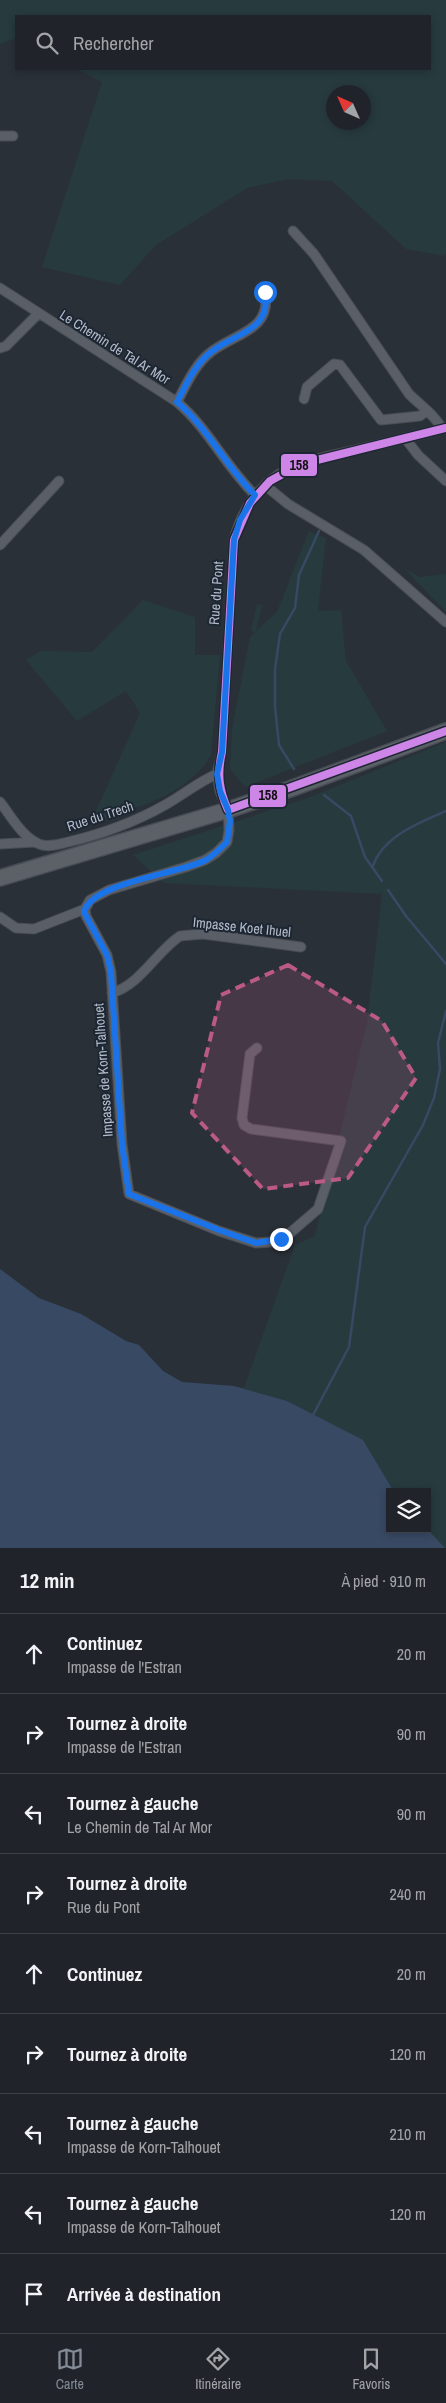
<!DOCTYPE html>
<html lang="fr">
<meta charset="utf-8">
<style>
body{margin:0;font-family:"Archivo Narrow",sans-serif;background:#282c32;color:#f1f3f6}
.controls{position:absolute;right:15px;bottom:15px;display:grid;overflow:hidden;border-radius:0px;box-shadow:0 2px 8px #0003}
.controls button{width:45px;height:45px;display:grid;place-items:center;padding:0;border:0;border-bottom:1px solid #3d4147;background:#20242a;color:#f1f3f6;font:25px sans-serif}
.compass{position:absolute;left:326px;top:85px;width:45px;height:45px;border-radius:50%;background:#20242a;box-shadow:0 2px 8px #0003;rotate:315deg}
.stop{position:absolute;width:15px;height:15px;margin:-11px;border:4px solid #1a73e8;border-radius:50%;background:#fff}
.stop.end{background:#1a73e8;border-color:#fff;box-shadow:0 1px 5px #0008}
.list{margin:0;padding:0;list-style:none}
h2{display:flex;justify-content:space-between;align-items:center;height:65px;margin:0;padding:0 20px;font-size:21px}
h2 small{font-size:16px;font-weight:400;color:#a2a4a8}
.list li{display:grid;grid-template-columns:32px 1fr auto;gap:15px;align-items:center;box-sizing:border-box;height:80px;padding:0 20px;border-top:1px solid #3d4147}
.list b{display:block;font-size:19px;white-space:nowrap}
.list p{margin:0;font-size:16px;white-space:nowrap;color:#a2a4a8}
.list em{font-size:16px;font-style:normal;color:#a2a4a8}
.icon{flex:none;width:28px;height:28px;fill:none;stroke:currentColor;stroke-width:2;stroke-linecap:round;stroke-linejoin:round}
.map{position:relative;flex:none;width:446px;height:1548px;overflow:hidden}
.search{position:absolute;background:#20242a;box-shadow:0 2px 8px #0003;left:15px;right:15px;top:15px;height:55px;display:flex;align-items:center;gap:12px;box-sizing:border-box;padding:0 18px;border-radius:0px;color:#a2a4a8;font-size:19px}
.sheet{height:785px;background:#20242a}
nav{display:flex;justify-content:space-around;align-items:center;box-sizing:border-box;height:70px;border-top:1px solid #3d4147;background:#20242a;font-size:14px;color:#a2a4a8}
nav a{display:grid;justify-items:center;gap:2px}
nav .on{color:#848b96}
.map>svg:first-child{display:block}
</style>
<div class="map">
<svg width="446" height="1548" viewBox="0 0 446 1548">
<rect width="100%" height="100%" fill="#2a3038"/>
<path fill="#273a3e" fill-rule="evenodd" d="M0 0H446V253L444 256 406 249 332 181 288 179 247 188 156 245 120 285 42 267 102 82 77 69H430V16H16V38L0 44ZM334 92H364V122H334Z
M309 531 326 538 318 611 341 610 346 661 387 731 245 787 230 769 232 728 250 637 255 632 251 631 257 604 262 605 256 631 277 612Z
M404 568 420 577 446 574V612Z
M143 600 195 617V655H220L211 755C188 796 133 809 91 822L140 713 126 691 77 721 26 660 40 651 92 652Z
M446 742V1548H0V1269L39 1298 81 1314 126 1341 139 1345 163 1371 182 1382 244 1388 295 1245 315 1236 367 1022 382 894 164 883 133 855 305 799ZM390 1492H427V1529H390Z"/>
<path fill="#384963" d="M0 1269 39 1298 81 1314 126 1341 139 1345 163 1371 182 1382 234 1386 287 1401 363 1440 394 1492H390V1529H427L445 1548H0Z"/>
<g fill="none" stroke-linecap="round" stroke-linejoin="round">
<path stroke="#384963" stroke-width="2.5" d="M294 769 279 745 275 707V669L280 634 295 608 299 575 319 531
M324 795 351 816 365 857 382 881
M373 866C383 836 419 823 446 811
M388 890 406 916 446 964
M313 1415 349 1347 365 1227 423 1125 434 1098 440 1069 438 1043 446 1011"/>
<defs>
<path id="street" d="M0 136H13
M293 231 314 254 409 394C420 405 435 415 442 429
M0 288 177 402C208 428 226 467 255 495
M0 348 6 346 38 314
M304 399 307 387 334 364 340 365 381 420 420 416 426 411
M177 402C186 385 195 364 211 352 235 333 272 331 265 292
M405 438 418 455 446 481
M266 486 288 504 364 550 446 622
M0 545 59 481
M0 802C11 816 22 837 39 844 48 848 59 844 68 842 102 834 135 822 165 805 183 795 198 782 217 774
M0 844 35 842
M85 909 86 916 107 955 111 972 122 1144 129 1194 219 1231 256 1243 271 1242 290 1233 318 1209 341 1141 251 1129 244 1125 242 1118 250 1054 257 1048
M0 917 16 928 34 929 85 909 90 900 109 890 186 867 205 860 216 853 227 842 229 830 228 810 220 791 217 774 222 752 234 540C241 513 254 491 278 475 297 463 320 458 342 453 377 445 412 437 446 428
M112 993C141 984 156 952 180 936L203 934 301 947"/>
<path id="primary" d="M0 878 228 810 290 789 446 731"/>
</defs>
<use href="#street" stroke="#484c53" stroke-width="11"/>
<use href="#primary" stroke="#484c55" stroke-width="18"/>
<use href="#street" stroke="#5a5e66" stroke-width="9"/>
<use href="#primary" stroke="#5c6168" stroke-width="15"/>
<defs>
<path id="bus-1" d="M446 428 301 464 270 481 250 503 234 540 222 752C217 774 219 790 228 810L446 731"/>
</defs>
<use href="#bus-1" stroke="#1d2633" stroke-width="11"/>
<use href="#bus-1" stroke="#cd85e7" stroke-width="8"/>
</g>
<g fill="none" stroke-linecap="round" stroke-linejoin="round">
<path stroke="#1a73e8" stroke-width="6" d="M265 292C272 331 235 333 211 352 195 364 186 385 177 402 208 428 226 467 255 495L240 520 234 540 222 752 217 774 220 791 228 810 230 821 227 842C220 849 214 855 206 860 179 874 92 882 84 912L107 955 111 972 122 1144 129 1194 219 1230 256 1243 281 1239"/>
</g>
<path fill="#bc5a87" fill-opacity="0.2" stroke="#bc5a87" stroke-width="4" stroke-dasharray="10 6" stroke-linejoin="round" d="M288 965 382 1021 416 1078 348 1178 263 1189 192 1113 221 995Z"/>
<g text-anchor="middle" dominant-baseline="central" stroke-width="4" stroke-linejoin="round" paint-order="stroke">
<g font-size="14" fill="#b4bcc9" stroke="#1d2633">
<text transform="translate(115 347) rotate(32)">Le Chemin de Tal Ar Mor</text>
<text transform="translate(216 593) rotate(-86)">Rue du Pont</text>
<text transform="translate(100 816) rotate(-18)">Rue du Trech</text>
<text transform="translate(242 927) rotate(6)">Impasse Koet Ihuel</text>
<text transform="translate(103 1070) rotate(-94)">Impasse de Korn-Talhouet</text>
</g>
</g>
<g stroke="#1d2633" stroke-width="2">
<rect x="280" y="453" width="38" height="24" rx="5" fill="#cd85e7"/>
<rect x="249" y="784" width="38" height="24" rx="5" fill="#cd85e7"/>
</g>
<g font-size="14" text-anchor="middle" font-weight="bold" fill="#111">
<text x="299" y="470">158</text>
<text x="268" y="800">158</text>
</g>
</svg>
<div class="controls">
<button><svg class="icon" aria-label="layers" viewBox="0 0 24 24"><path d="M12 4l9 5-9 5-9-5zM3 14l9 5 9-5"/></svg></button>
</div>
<svg class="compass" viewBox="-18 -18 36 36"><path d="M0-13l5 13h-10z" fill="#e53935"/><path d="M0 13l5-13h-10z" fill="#a2a4a8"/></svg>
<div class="stop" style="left:265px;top:292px"></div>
<div class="stop end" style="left:281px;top:1239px"></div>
<div class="search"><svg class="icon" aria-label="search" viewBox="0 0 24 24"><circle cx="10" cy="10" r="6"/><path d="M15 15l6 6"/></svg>Rechercher</div>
</div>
<section class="sheet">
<h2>12 min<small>À pied · 910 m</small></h2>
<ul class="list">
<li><svg class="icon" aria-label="ahead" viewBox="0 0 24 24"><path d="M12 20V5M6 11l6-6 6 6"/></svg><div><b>Continuez</b><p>Impasse de l'Estran</p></div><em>20 m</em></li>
<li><svg class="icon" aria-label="right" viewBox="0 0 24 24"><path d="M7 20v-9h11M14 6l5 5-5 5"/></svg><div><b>Tournez à droite</b><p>Impasse de l'Estran</p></div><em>90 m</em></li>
<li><svg class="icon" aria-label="left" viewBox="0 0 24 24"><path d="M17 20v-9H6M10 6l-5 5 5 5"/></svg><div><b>Tournez à gauche</b><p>Le Chemin de Tal Ar Mor</p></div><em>90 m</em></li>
<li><svg class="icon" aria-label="right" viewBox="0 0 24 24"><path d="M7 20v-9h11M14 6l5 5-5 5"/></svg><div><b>Tournez à droite</b><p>Rue du Pont</p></div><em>240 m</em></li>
<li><svg class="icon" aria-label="ahead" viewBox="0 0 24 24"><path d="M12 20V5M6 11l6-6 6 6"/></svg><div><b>Continuez</b></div><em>20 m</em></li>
<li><svg class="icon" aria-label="right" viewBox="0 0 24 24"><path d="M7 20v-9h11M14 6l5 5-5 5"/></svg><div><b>Tournez à droite</b></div><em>120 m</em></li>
<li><svg class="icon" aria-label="left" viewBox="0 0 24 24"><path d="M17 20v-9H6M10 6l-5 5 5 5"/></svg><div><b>Tournez à gauche</b><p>Impasse de Korn-Talhouet</p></div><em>210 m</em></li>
<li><svg class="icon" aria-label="left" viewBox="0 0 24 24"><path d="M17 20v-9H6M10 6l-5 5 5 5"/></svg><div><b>Tournez à gauche</b><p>Impasse de Korn-Talhouet</p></div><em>120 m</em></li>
<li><svg class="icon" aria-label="arrive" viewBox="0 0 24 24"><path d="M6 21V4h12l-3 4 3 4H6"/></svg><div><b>Arrivée à destination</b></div></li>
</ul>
</section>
<nav>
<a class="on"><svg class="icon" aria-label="map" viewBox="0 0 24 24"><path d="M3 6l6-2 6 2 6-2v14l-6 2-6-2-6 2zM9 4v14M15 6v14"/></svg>Carte</a>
<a><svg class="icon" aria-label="directions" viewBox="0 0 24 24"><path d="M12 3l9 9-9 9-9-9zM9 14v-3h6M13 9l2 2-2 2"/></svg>Itinéraire</a>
<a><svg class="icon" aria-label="saved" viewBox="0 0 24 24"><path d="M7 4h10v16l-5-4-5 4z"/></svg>Favoris</a>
</nav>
